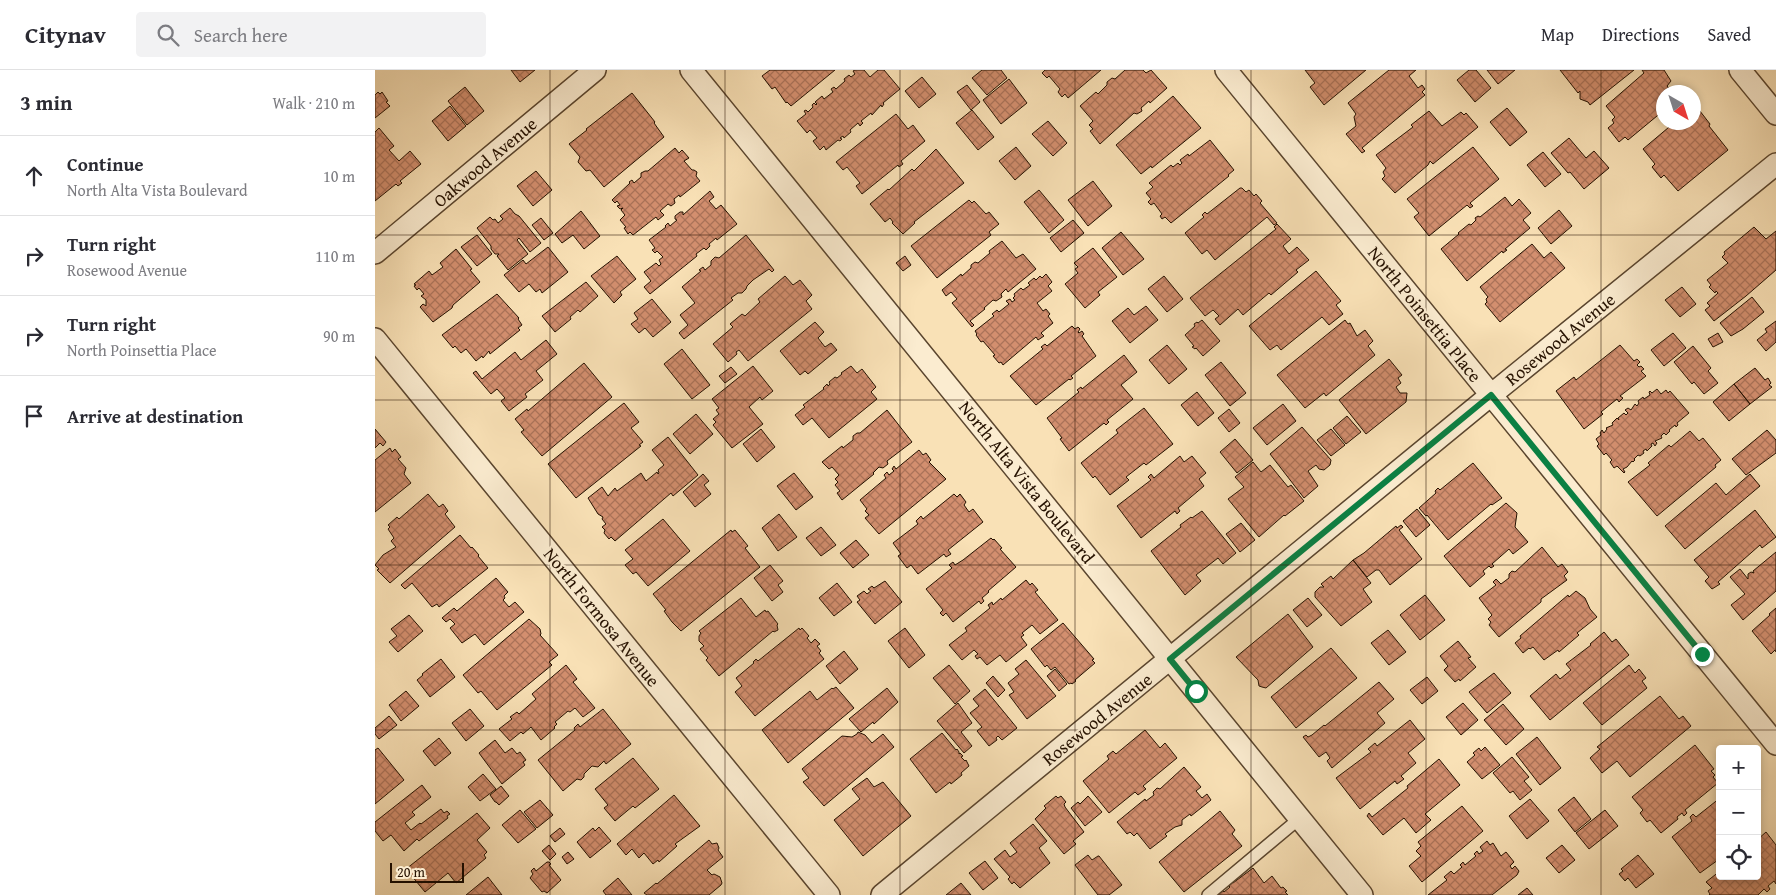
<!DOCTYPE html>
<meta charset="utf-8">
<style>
body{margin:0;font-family:"Gentium Book Plus",serif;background:#f2f2f3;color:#2b2b33}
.controls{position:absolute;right:15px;bottom:15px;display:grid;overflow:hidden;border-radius:5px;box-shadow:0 2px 8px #0003}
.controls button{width:45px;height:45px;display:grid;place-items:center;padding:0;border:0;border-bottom:1px solid #e1e1e2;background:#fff;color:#2b2b33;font:25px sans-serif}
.compass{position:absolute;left:1281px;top:15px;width:45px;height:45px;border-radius:50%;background:#fff;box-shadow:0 2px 8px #0003;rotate:141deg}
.scale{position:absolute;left:15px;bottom:12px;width:74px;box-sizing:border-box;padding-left:5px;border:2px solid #251100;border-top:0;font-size:14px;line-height:18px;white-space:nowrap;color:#251100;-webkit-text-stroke:4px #fbecd0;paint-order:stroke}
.stop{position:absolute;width:15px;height:15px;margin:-11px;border:4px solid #0b8043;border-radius:50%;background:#fff}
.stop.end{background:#0b8043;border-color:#fff;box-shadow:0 1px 5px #0008}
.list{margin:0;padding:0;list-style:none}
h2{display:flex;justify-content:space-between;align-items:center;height:65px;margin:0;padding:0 20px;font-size:21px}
h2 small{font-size:16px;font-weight:400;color:#7c7c81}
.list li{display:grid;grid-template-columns:32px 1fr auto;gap:15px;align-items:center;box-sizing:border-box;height:80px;padding:0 20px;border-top:1px solid #e1e1e2}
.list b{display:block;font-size:19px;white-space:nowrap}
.list p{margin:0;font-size:16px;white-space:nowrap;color:#7c7c81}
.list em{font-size:16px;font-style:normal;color:#7c7c81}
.icon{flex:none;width:28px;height:28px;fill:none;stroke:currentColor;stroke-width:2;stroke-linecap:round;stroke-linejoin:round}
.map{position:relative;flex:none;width:1401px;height:825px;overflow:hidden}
header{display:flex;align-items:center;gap:30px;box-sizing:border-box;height:70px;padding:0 25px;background:#fff;border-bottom:1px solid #e1e1e2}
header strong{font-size:24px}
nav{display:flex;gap:28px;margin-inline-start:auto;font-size:18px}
.search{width:350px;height:45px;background:#f2f2f3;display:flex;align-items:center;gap:12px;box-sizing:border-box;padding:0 18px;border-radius:5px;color:#7c7c81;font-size:19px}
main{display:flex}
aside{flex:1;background:#fff}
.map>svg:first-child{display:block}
</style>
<header>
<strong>Citynav</strong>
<div class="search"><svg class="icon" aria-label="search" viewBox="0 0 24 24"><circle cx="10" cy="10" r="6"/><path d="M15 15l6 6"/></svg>Search here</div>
<nav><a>Map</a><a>Directions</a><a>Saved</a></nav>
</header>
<main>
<aside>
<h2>3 min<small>Walk · 210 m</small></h2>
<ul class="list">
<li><svg class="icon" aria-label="ahead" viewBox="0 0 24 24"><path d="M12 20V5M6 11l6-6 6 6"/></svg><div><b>Continue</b><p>North Alta Vista Boulevard</p></div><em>10 m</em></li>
<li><svg class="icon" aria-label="right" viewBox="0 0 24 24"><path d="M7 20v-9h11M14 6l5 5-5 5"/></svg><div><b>Turn right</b><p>Rosewood Avenue</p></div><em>110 m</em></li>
<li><svg class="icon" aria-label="right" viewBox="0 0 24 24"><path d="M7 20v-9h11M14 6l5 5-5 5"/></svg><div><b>Turn right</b><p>North Poinsettia Place</p></div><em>90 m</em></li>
<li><svg class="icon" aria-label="arrive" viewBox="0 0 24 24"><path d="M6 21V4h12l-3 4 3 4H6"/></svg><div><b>Arrive at destination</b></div></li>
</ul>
</aside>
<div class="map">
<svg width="1401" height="825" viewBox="0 0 1401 825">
<defs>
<pattern id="building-cross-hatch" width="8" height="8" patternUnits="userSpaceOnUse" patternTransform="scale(1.25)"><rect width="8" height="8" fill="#d38f6f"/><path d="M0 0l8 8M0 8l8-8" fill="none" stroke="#ab7359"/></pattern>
</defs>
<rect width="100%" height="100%" fill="#f9e1b6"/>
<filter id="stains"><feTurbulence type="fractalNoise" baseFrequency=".004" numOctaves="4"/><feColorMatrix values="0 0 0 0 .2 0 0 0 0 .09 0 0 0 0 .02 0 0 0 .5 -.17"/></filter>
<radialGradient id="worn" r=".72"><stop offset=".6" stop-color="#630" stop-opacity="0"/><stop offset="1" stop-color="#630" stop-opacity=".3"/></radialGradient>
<path fill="url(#building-cross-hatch)" stroke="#251100" d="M136 0H160L145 12Z
M395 0H460L416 36 412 32 411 33 400 17 397 19 387 6Z
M480 0H489L495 7 503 0H509L525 19 508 33 509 34 507 37 506 35 497 45 496 43 486 51 488 53 485 56 483 53 475 60 476 62 469 68 468 66 465 68 467 69 465 71 463 70 451 80 449 76 445 80 438 71 442 68 435 60 432 63 422 51 431 44 429 41 431 40 433 42 438 37 437 35 439 33 441 35 442 34 440 32 447 26 449 29 458 22 456 19 459 17 461 19 470 11 469 9 474 5 476 7 480 4 478 1Z
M607 0H626L632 8 612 25 597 8Z
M670 0H726L693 28 690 24 687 27 683 22 685 19 674 6 672 8 667 3Z
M750 0H768L771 3 776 0 792 18 775 33 774 31 766 38 767 41 762 44 759 43 725 74 715 61 718 59 714 55 718 51 705 36 721 22 723 24 732 15V12L737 8 740 9Z
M930 0H991L949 35 935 17 940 13Z
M1014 0H1041L1034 6 1043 18 1047 15 1050 19 1047 22 1050 25 987 78 990 81 987 83 971 64 981 56 979 47 981 44 973 33Z
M1094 0H1101L1116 18 1100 32 1082 10Z
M1112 0H1140L1123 14Z
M1185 0H1259L1215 35 1213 32 1205 29V21L1203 23Z
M1267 0H1289L1296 11 1292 16 1297 22H1288V41L1253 70 1250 67 1244 72 1233 58 1239 53 1237 50 1240 47 1231 36 1269 3Z
M547 7 561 24 544 38 530 21Z
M634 9 652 33 626 54 608 30Z
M592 15 605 32 596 40 582 22Z
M90 17 109 41 92 55 73 31Z
M3 22 5 24 7 22 13 31 11 32 15 36 0 48V25Z
M257 23 280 52 279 53 289 67 229 117 215 100 211 101 203 92 205 87 194 74 212 60 211 59Z
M798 26 826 58 777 98 776 96 766 104 741 75Z
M75 36 91 56 73 71 57 51Z
M1321 36 1335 54 1334 56 1353 80 1303 121 1289 105 1286 108 1277 97 1280 94 1268 79 1300 52H1318V38Z
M1132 38 1152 62 1135 76 1115 52Z
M597 40 619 67 603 80 581 53Z
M1054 41 1067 56 1086 42 1089 45 1091 43 1103 57 1058 94 1055 91 1053 95 1020 123 1007 109 1010 106 1008 102 1011 98 1001 85 1038 57 1036 55Z
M521 44 533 59 538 55 550 71 526 91 528 94 524 97 523 95 487 124 481 116 485 113 472 97 468 100 461 92Z
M673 51 692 73 678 86 657 64Z
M4 58 19 76 14 80 24 91 35 81 46 94 25 111 27 113 23 116 21 114 0 131V62Z
M1194 68 1211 88 1219 81 1234 98 1209 119 1195 102 1193 103 1176 83Z
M835 70 859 100 853 105 854 106 796 153 790 147 787 149 785 146 787 144 779 133 776 135 773 132 776 129 771 123 778 117 774 113 796 95 798 97 803 93 805 95 807 93 805 90 813 84 814 86Z
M641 77 656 96 640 110 624 91Z
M1098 77 1124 109 1095 133 1098 136 1095 138 1092 135 1054 166 1039 147 1044 143 1032 129Z
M300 78 304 83 307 80 314 88 309 91 317 100H319L322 102 321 106 325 111 305 127 304 125 299 129 300 133 296 136 293 134 285 141 289 145 283 150 281 147 258 165 255 162 253 164 249 158 251 157 245 150 250 145 246 140 248 138 245 139 242 136 245 135 242 131 240 133 237 130 255 113 254 112 257 110 259 113 266 107V103L270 101H273Z
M561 79 589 113 539 152 540 153 528 164 517 153 518 152 515 148 510 152 495 134 513 119 514 120 537 99 539 101Z
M1168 82 1186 104 1170 117 1152 95Z
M161 101 177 120 158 136 142 116Z
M718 111 737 136 713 156 693 130Z
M865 118H867L871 122 874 120 879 126 881 124 887 131 885 133 902 153 899 155 892 147 840 190 832 180 827 184 810 163 829 147 827 145 830 142 832 144Z
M664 120 689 150 674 163 649 132Z
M335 121 339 127 334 131 341 139 346 135 362 154 342 170 341 168 334 174 335 176 331 180 329 178 321 184 322 186 275 224 269 217 276 211 269 202 281 193 284 196 286 194 284 190 288 187 282 181 280 183 277 180 280 178 274 170 291 157 290 156 293 153 295 156 302 150 300 149V146L305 142H308V145Z
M1130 127 1137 136 1144 129 1156 143 1148 150 1155 158 1130 179 1132 180 1128 183 1127 181 1092 211 1066 179 1084 164 1083 163 1094 154 1096 155 1101 150 1100 148 1103 146 1105 147Z
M594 130 597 133 599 131 611 144 614 142 624 154 614 162 616 165 562 208 536 176Z
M135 138 140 144 144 146 166 173 155 182 144 168 142 170 153 184 133 200 122 186 124 184H120L116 179V176L102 158 115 147 118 150 120 149 123 153 128 149 125 146Z
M1184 140 1197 156 1176 174 1163 158Z
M206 141 225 166 209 179 198 165 187 173 180 164Z
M166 148 178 163 169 170 157 155Z
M698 150 709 163 686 182 675 168Z
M902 154 916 169 908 176 914 184 922 177 934 190 921 200 923 202 896 225 894 223 868 245 863 239 845 255 840 249 844 246 838 240 830 246 815 228 901 159 899 157Z
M1379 157 1391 169 1401 161V200L1371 226 1339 251 1330 240 1335 236 1332 233 1343 223 1341 221 1340 223 1334 217 1336 215 1332 210 1353 193 1347 187 1350 184 1349 182Z
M746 162 769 189 748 205 727 178Z
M102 165 117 184 102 196 86 177Z
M371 165 399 200 397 202 394 199 378 210 372 216 371 219 367 223H363L356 228 358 230 309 269 304 263 313 255 305 245 320 233 307 217 326 201 324 200 328 197 330 200 336 195V191L340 187 344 188Z
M627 171 641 188 648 184 661 199 633 222 631 219 626 224 627 227 621 231 618 230 609 238 610 239 595 251 599 255 597 257 577 233 582 229 576 222 571 226 567 220 586 204 587 206 596 198V195L600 192 603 193 615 183 614 181Z
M1157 174 1169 188 1176 182 1190 198 1125 252 1110 234 1112 232 1111 229 1113 227 1105 217Z
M173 177 193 202 167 223 165 219 161 222 154 214 144 222 129 205 148 190 151 194Z
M718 178 742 207 723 222 725 225 710 238 690 214 703 203 700 199 703 197 699 193Z
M81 179 97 199 95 200 105 212 78 235 77 238 58 252 45 237 48 234 51 236V230L46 226 49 224 44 218 42 220 39 216 41 215 39 214 54 201 57 205 68 197 65 193Z
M242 186 261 209 245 222 247 225 239 233 216 206Z
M530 186 536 195 528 201 521 193Z
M941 201 966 231 961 235 968 244 954 255 947 247 906 280 902 275 895 280 874 256Z
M671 204 677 212 673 216 677 221 662 233 668 241 671 239 675 244 673 246 678 253 666 263 669 266 663 270 661 267 628 295 626 292 624 293 618 286 620 285 608 271 606 272 601 265 602 264 600 261 619 246 617 244 622 240 624 242 634 234 631 231 635 229 637 232 640 230 638 228 640 226 639 224 646 218 648 220 655 215 653 213 659 208 661 210 665 206 667 208Z
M410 206 418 215 425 210 437 225 431 231 437 239 373 291 364 280 361 282 362 284 353 292 338 274 358 257 355 254 367 244 370 246 385 232 383 229Z
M789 206 808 229 792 242 773 219Z
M211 212 223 226 205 242 203 240 195 247 196 249 180 262 167 246Z
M1307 217 1321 234 1305 247 1290 230Z
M122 224 144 248 143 249 147 255 143 258 145 260 115 284 114 281 108 288 107 286 101 291 91 279 86 283 80 276 78 278 67 265Z
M1377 227 1389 242 1368 259 1356 266 1345 253Z
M277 229 296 252 278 267 270 258 264 263 256 254 263 249 259 243Z
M771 236 783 250 755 273 737 251 753 238 759 245Z
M827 250 845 271 828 286 821 278 820 279 817 277 819 276 810 265 820 256 819 254 822 252 823 253Z
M970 250 973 254 975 253 982 266 990 260 998 271 993 276 1000 285 951 326 949 323 930 338 902 305Z
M1401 251V272L1391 281 1382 270 1392 262 1390 259Z
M440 252 449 262 443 268 450 277 456 273 462 280 433 304 430 301 425 305 405 281Z
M697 256 700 259 703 257 705 259 703 262 704 263 707 261 709 264 707 266 721 286 696 306 698 308 695 310 694 309 661 335 635 306 668 279 666 277 670 274 672 276Z
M1298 263 1311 278 1289 296 1276 280Z
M1343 263 1348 272 1338 277 1333 269Z
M171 270 182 284 161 301 168 310 150 324 152 327 134 341 126 331 130 328 122 319 116 324 98 303 101 301 107 309 140 282 146 290Z
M792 275 812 299 794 314 774 290Z
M1245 275 1259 291 1262 289 1265 292 1262 295 1264 297 1266 296 1269 299 1266 301 1271 306 1245 326 1248 328 1244 332 1242 329 1226 342 1228 344 1209 359 1181 321 1199 307 1201 310Z
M1318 276 1336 298 1333 301 1343 313 1329 324 1319 312 1317 314 1299 292Z
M307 279 335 315 317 329 289 294Z
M749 285 762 302 746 315 758 329 732 350 734 352 731 355 729 353 694 381 685 369 687 368 672 348 704 322 702 320 706 317 707 319Z
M1014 289 1027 305 1023 308 1026 313 1021 317 1025 323H1032L1031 332 991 364 964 330Z
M846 292 871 323 855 336 830 305Z
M209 293 237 327 167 386 146 362 149 360 140 349 152 339 153 341Z
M378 296 398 321 387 330 385 327 374 337 388 354 357 378 338 355 341 352 338 349 344 344 341 340 344 338 337 329Z
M476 296 482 303 487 299 501 317 496 322 502 329 454 368 437 348 428 355 420 345 430 337 428 335 449 319 448 318 452 314 453 316 455 314 454 312 460 307 462 308 467 304 466 303Z
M356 297 362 304 350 313 344 306Z
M1380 298 1390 310 1393 308 1396 313 1394 315 1397 317 1375 334 1359 314Z
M1359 314 1375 334 1354 351 1338 332Z
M1282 319 1286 324 1291 320 1293 323 1295 321 1314 343 1302 353 1303 355 1301 357 1300 355 1294 360 1295 361 1291 365 1289 363 1286 366 1287 368 1280 371 1282 373 1280 376 1278 373 1276 374 1277 376 1272 381 1271 379 1268 381 1269 383 1265 386 1263 385 1259 389 1260 390 1258 392 1257 391 1252 397 1248 399 1250 402 1249 403 1242 396 1239 398 1235 392 1237 390 1231 383 1229 385 1222 376 1224 374 1221 369 1226 365 1225 363 1227 360 1229 363 1232 359 1231 358 1238 355 1237 353 1242 348 1244 350 1243 348 1249 343 1251 345 1253 343 1250 340 1253 338 1256 340 1260 334 1262 336 1264 333 1263 331 1268 327 1269 329 1275 325 1274 322 1275 321 1277 323Z
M822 322 839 343 823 356 806 335Z
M249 333 264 352 256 358 268 372 264 375 266 376 201 428 173 394Z
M908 334 921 351 892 375 878 358Z
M769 338 798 374 771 395 769 393 751 407 754 410 735 425 720 406 718 408 706 393 743 363 741 360Z
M854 339 865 353 854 362 843 348Z
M512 340 537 372 512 391 513 394 508 398 504 397 498 403 499 404 467 430 462 423 465 421 460 415 463 412 460 409 464 405 457 397 454 399 447 392 467 376 468 378 478 370V366L482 363H485Z
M321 344 338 364 315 384 298 364Z
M972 346 986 362 971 374 958 358Z
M927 357 956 390 955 395 949 400 944 399 941 395 933 401 943 416 929 428 895 384Z
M0 359 11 372 8 376 5 373 0 378Z
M386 359 400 377 382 392 368 374Z
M956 359 970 375 956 386 942 370Z
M1392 360 1401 370V383L1371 405 1357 389Z
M1315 361 1324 371 1328 368 1346 390 1340 395 1341 397 1282 446 1253 412 1275 395 1273 393 1294 375 1296 377Z
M293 367 323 405 298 426 296 423 240 471 236 467 234 469 229 463 230 460 227 457 231 454 227 449 228 447 223 444 213 428 227 417 233 426 240 418 242 421 266 403 271 411 282 402 283 404 284 403 283 400 289 395 277 380Z
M860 369 878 390 862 403 845 382Z
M15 378 17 382 20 379 26 387 23 389 31 398 29 404 36 413 0 442V390Z
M544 380 548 385 551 383 556 390 554 392 571 409 504 464 490 448 494 445 490 441 492 439 485 430 511 408 509 405 512 402 514 405 519 401 517 399 519 396 521 399Z
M805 386 809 392 817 386 831 403 824 409 829 416 803 438 805 441 802 444 800 441 766 468 742 436 776 410 773 407 776 404 779 408Z
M878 392 886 402 895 395 913 417 916 415 929 431 910 446 909 445 884 467 853 429 869 417 860 407Z
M1098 393 1127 428 1117 435 1116 434 1073 470 1052 445 1051 446 1044 438 1061 423 1060 421 1063 418 1065 420Z
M419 403 438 427 421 440 402 416Z
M328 404 334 411 329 415 336 424 320 437 308 422Z
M1375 404 1385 416 1310 479 1290 456 1341 413 1351 425Z
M53 424 64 437 68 434 73 441 70 444 80 457 15 513 2 500 4 499 0 495 8 485 21 477 16 471 19 468 13 459 15 457 13 455 22 447 24 449Z
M579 424 582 427 585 424 591 432 589 435 594 442 598 439 608 452 573 480 576 484 571 487 569 484 543 504 536 495 532 498 523 486 526 484 518 473 543 454 541 451 546 446 548 449Z
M1131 433 1142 443 1140 457 1153 472 1138 484 1134 479 1117 494 1119 496 1116 498 1114 496 1108 501 1110 504 1095 517 1069 486Z
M1042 439 1055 455 1041 467 1028 451Z
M1380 440 1401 467 1387 478 1385 475 1343 512 1345 514 1337 519 1330 511 1334 507 1319 490Z
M827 441 861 483 848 494 843 488 821 505 826 511 810 525 776 481 806 457 805 455 816 447 817 448Z
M404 444 422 467 403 481 387 458Z
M288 449 315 481 273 516 261 502 258 504 250 495 258 489 250 480Z
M866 453 880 470 865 482 851 464Z
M1026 455 1028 457 1024 460 1047 489 1015 515 1004 500H1001L992 507 978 490 989 483 1021 456 1022 458Z
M446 457 461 475 446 486 431 468Z
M356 460 357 462 360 460 373 476 370 478 385 497 306 561 297 552 289 541 291 540 278 524Z
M85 465 96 478 97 477 104 485 103 486 113 498 64 537 62 534 57 537 37 513 30 519 26 515Z
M616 468 618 470 619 469 627 478 625 479 641 497 613 521 614 522 607 528 609 531 606 534 604 531 578 552 571 543 568 546 565 543 568 540 551 519 577 498 574 495 578 492 580 495 588 490Z
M481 470 494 485 478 498 465 483Z
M1167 477 1183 497 1187 494 1193 502 1189 506 1192 510 1166 529V532L1124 567 1114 555 1116 552 1113 549 1117 545 1104 528 1121 515 1118 512 1121 509 1126 514 1134 508V504L1137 501 1140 502Z
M1401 482V521L1368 550 1356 535 1370 524 1355 507 1365 499 1373 509V504L1376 502 1379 503 1378 501Z
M978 490 996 513 988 519 997 532 966 556 940 527V522L945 517H949L946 514 956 506 958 509Z
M395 495 408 511 403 515 408 522 397 531 379 508Z
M121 508 133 522 129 526 130 528 128 530 134 537 140 532 149 542 109 575 100 564 87 573 75 558 80 554 75 549 71 552 67 548 79 538 82 541Z
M651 510 655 515 657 513 663 520 660 522 683 550 665 564 657 555 647 563 649 565 646 567 652 575 631 592 625 585 612 595 605 587 602 589 600 586 603 584 599 580 587 590 574 575 592 561 590 558 615 538 613 535 617 532 618 535 626 528 627 530Z
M510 511 527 532 500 554 482 532 485 530 482 526 489 521 492 524 496 521 493 519 497 516 499 518Z
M462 513 477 532 459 546 444 528Z
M1201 521 1210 528 1215 539 1222 547 1202 563 1204 565 1184 582 1183 580 1169 590 1158 577 1155 579 1154 578 1148 583 1140 573 1146 568 1145 566 1193 525 1194 527Z
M1050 525 1070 550 1045 570 1025 545Z
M366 528 381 547 390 540 391 542 393 541 403 554 402 555 403 560 399 562 398 561 344 606 331 590 333 588 325 579 329 576 324 571V566L326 563 324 561Z
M933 528 947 545 932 557 918 540Z
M1401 538V582L1400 580 1396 584 1377 561 1395 545 1394 544Z
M913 544 938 577 891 618 887 617 884 616 883 610 861 587Z
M34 545 48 561 23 582 14 572 22 566 16 559Z
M154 549 165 559 166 564 165 565 183 585 174 592 177 595 122 640 106 621 103 623 88 605Z
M688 553 719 589 717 590 720 593 700 610 701 611 697 614 696 613 694 614 680 597 676 600 672 595 670 597 656 579Z
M424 558 425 560 427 558 434 566 432 568 436 573 440 569 445 574 442 576 446 581 444 583 449 589 380 646 360 622 367 616 361 608 379 593 378 592 381 589 383 591Z
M530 558 550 585 534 598 513 571Z
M1013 560 1031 582 1014 595 996 573Z
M1229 562 1237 572 1241 569 1254 585 1175 650 1155 626 1181 604 1185 609 1196 600 1191 594 1216 575 1215 574Z
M1083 571 1096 587 1093 588 1101 597 1085 611 1084 609 1080 612 1069 600 1073 596 1065 586Z
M956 578 982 608 921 658 896 627Z
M469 581 483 599 465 614 451 596Z
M66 589 80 607 55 627 42 610 48 605 47 604Z
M651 590 681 626 652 649 634 625 639 622 633 613 644 604 640 599Z
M191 595 202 609 198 612 220 638 208 647 200 638 195 642 193 641 180 652 182 654 179 657 180 658 166 670 156 657 148 664 146 662 135 671 124 659 137 649 135 647 142 642 144 644 161 629 157 624Z
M574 595 595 621 580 634 558 608Z
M1254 595 1260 603 1264 599 1271 608 1267 611 1272 618 1227 655 1208 633Z
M680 599 692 614 684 621 672 606Z
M1119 603 1136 623 1112 643 1094 622Z
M618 606 630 620 623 627 611 613Z
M1052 607 1063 621 1047 634 1035 620Z
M1004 612 1019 629 1002 643 1010 653 957 698 952 691 955 688 951 682 944 687 928 667 931 665 933 667 937 665 949 655 950 656Z
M461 617 479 638 413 693 387 660 435 621 442 630 457 618 458 619Z
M512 618 523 632 499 654 498 652 486 662 474 649Z
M610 619 642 658 627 670 623 666 621 668 622 670 614 676 602 661 607 657 595 643 604 636 598 629Z
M31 621 44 636 26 651 14 635Z
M1285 626 1304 649 1308 646 1316 656 1255 707 1242 691 1227 703 1215 688 1225 679 1222 677Z
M583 633 597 653 586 662 597 676 589 683 562 651Z
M1088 633 1103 650 1086 665 1071 647Z
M1128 634 1149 659 1131 675 1109 650Z
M95 639 109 656 91 671 77 653Z
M228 639 256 674 231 694 229 691 223 697 217 696 209 704V707L206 710 202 709 188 721 163 690 200 660 199 658 203 654 205 657Z
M14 646 22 655 4 669 0 664V658Z
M1035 650 1050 669 1033 683 1041 693 1026 706 1029 709 1022 714 1020 711 985 739 961 708 996 682 993 679 1000 673 1002 676Z
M770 660 785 678 790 673 802 688 768 716 771 719 763 725 760 722 734 743 708 711 734 689 732 686 738 681 741 684Z
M483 662 490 665 497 673 508 664 519 677 449 736 428 712 434 708 427 699 467 666 477 667 482 664Z
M567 663 581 680 582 679 584 682V684L585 683 588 686 586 687 590 691 591 690 594 696 586 703 587 705 576 714 575 712 561 723 535 689Z
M1162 667 1186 698 1165 715 1141 684Z
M64 668 76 683 60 696 48 681Z
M120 670 130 683 137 678 142 684 145 682 151 690 148 692 150 695 127 714 104 683Z
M1320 675 1339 699 1336 701 1340 705 1338 707 1343 713 1310 740 1312 743 1309 746 1307 743 1302 747 1303 749 1286 763 1275 750 1272 752 1265 743 1268 740 1257 727Z
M1110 677 1125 695 1107 709 1092 692 1100 685 1098 683 1104 678 1106 681Z
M3 678 29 710 0 734V680Z
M1137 687 1154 707 1149 711 1157 720 1145 730 1138 721 1135 723 1118 703Z
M258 688 284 719 260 738 258 736 240 751 229 738 233 735 220 719Z
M1064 689 1085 715 1050 744 1056 750 1041 763 1029 748 1008 765 992 746 994 743 997 747 1033 718 1032 716Z
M809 697 826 717 821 721 827 728 832 724 836 730 816 746 815 744 807 750V755L800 757 790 764 792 766 775 779 762 763 759 766 755 762 752 764 742 752 770 729 771 731 779 725 778 722 782 718 785 719Z
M108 704 121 719 105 731 93 717Z
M492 708 499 717 508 712 536 746 488 786 459 750 485 729 477 719Z
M47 715 56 727 37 742 40 745 30 753 36 760 45 753 46 754 66 739 69 743 72 741 75 744 72 746 73 748 44 771 42 769 29 781 16 765 8 771 0 761V752Z
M126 716 134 726 124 735 121 732H120L115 725Z
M299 725 325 756 300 774 302 776 284 792 283 790 278 794 269 783 264 788 257 779 251 785 242 774Z
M681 726 683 728 686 726 691 732 689 734 690 737 709 762 698 771 701 774 689 784 660 749 671 738 669 736Z
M713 726 727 742 710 756 696 738 703 732 705 734Z
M1199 727 1216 749 1200 762 1183 740Z
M1345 728V785L1341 788 1343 790 1325 803 1297 767 1317 751 1315 747 1318 744 1321 747Z
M1155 729 1174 751 1152 769 1134 746Z
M165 730 178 745 162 758 149 742Z
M1087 736 1108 761 1047 812 1034 796 1046 786 1041 781 1046 776 1043 772Z
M145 740 161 759 143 773 127 755Z
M1230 740 1243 756 1214 779 1201 763Z
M845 741 860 760 857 764 867 776 809 822 784 792Z
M102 743 115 758 102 770 112 782 109 785 111 788 81 813 73 803 50 822 31 799Z
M658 754 672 771 664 778 675 793 645 818 639 812 637 814 633 809 635 807 619 789 630 780 635 787 642 782 635 773Z
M224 757 236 771 215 788 202 772 218 758 220 761Z
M185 758 190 764 180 772 175 766Z
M1391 762 1401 775V814L1399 811 1393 816 1395 819 1392 822 1389 819 1383 825H1334L1335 824 1333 821 1337 818 1331 812 1345 801V806H1382V770Z
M334 770 337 774 342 773 344 778 343 780 348 787 332 800 337 805 339 804 345 807 347 813 346 815 334 825H272L269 823 281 813 282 814Z
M1112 771 1115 775 1118 773 1126 786 1131 782 1139 792 1135 796 1137 799 1140 796 1144 801 1142 805 1117 825H1053L1072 810 1069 807 1076 801 1079 804 1087 797 1085 795 1088 792 1090 795 1101 786 1099 784 1102 781 1104 784 1108 781 1105 777Z
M174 775 181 784 175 790 167 781Z
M1187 775 1200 790 1184 803 1171 788Z
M193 782 199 789 192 794 187 787Z
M713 785 717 790 723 786H724L747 815 734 825H723L700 795Z
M1263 785 1279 804 1261 818 1253 808 1250 811 1244 804 1248 801 1246 799Z
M610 791 623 808 608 820 594 803Z
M172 792H174L176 794 174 795 186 810 172 823 169 821 167 822 155 808 158 804 156 801 159 798 161 801Z
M878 798 889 813 897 806 906 818 908 817 912 821 910 822 913 825H841L845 818 849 822 855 817 853 815 857 812 858 813Z
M113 807 127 825H91Z
M243 808 257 825H231L228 821Z
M586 813 596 825H571Z
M1152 818 1158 825H1143Z"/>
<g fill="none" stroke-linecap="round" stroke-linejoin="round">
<defs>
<path id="service" d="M833 825 925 748"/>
<path id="minor" d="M316 0 987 825
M851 0 1401 674
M1365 0 1401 44
M0 183 220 0
M0 269 454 825
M507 825 1116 325 1401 94"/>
</defs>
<use href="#service" stroke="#5a452e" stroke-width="14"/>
<use href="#minor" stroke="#5a452e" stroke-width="24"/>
<use href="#service" stroke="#fbecd0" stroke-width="11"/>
<use href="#minor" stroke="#fbecd0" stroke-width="21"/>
</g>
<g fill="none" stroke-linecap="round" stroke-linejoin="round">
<path stroke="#0b8043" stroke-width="6" d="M821 621 795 589 1116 325 1327 584"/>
</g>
<path fill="none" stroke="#251100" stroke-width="1" stroke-opacity="0.55" d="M175 0V825M350 0V825M525 0V825M700 0V825M876 0V825M1051 0V825M1226 0V825M0 165H1401M0 330H1401M0 495H1401M0 660H1401"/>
<g text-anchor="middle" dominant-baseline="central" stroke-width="4.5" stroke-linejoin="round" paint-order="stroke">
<g font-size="18" fill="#251100" stroke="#fbecd0">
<text transform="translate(110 92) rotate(-40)">Oakwood Avenue</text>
<text transform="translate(1050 244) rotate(51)">North Poinsettia Place</text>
<text transform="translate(1185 269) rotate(-39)">Rosewood Avenue</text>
<text transform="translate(652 412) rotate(51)">North Alta Vista Boulevard</text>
<text transform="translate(227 547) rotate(51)">North Formosa Avenue</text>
<text transform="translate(722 649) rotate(-39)">Rosewood Avenue</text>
</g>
</g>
<rect width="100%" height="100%" filter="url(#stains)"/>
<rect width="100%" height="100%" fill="url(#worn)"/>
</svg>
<div class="controls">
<button>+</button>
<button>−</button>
<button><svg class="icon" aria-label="locate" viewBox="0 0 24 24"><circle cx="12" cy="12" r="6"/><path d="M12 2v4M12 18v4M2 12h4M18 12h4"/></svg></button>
</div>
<svg class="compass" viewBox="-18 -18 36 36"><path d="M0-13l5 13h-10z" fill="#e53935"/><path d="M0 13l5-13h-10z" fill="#7c7c81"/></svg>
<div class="scale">20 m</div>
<div class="stop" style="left:821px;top:621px"></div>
<div class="stop end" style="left:1327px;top:584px"></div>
</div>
</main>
